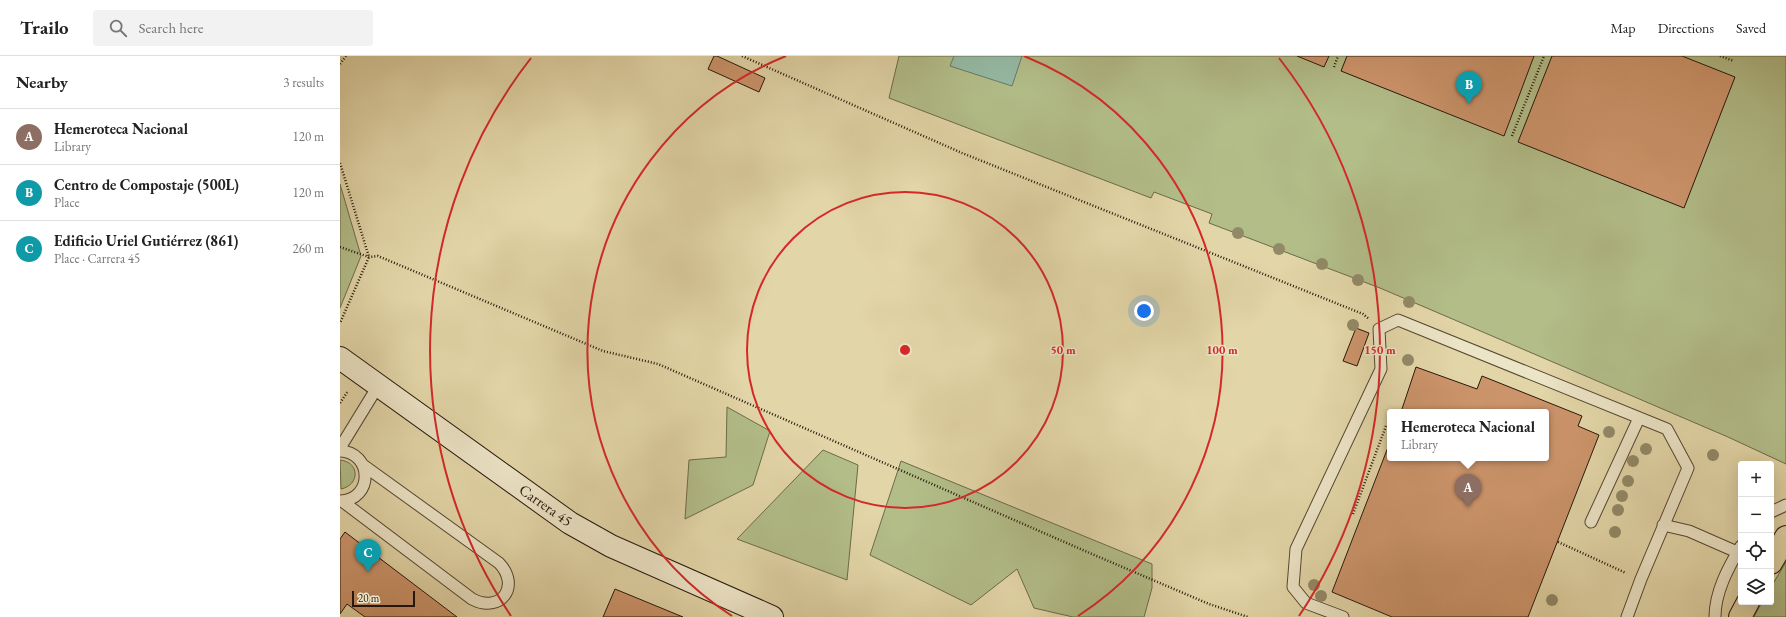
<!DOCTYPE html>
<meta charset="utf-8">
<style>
body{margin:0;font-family:"EB Garamond",serif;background:#f2f2f2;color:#222}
.controls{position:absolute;right:12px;bottom:12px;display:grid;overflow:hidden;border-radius:4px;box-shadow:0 4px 16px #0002}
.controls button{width:36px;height:36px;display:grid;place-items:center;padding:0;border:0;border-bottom:1px solid #e0e0e0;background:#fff;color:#222;font:20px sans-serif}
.scale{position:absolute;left:12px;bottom:10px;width:63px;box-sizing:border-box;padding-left:4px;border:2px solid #26180c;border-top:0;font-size:11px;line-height:14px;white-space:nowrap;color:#26180c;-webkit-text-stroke:3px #ece4c6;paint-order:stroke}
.you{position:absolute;left:804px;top:255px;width:14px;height:14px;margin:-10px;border:3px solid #fff;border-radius:50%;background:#1a73e8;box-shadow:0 0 0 6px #1a73e833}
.badge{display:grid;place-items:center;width:26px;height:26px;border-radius:50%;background:#0b8043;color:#fff;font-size:13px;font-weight:700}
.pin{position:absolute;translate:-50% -33px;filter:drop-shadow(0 1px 2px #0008)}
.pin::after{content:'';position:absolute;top:21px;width:14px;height:12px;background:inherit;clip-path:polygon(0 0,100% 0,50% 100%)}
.popup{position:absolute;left:1047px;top:353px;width:162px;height:52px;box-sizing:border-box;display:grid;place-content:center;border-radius:4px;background:#fff;filter:drop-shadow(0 1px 3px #0005);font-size:13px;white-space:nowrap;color:#767676}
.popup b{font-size:15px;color:#222}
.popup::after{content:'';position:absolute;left:50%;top:100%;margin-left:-8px;border:8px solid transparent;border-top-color:#fff}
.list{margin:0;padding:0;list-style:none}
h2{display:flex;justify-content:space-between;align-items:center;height:52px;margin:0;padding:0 16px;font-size:17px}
h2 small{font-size:13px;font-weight:400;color:#767676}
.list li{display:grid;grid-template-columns:26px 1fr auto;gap:12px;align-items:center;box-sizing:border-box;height:56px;padding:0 16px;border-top:1px solid #e0e0e0}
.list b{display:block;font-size:15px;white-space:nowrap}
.list p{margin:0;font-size:13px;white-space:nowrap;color:#767676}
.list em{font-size:13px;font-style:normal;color:#767676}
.icon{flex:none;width:22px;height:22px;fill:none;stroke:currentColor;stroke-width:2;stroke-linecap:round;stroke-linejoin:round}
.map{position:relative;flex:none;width:1446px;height:561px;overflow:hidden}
header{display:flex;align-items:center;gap:24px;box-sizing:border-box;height:56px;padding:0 20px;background:#fff;border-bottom:1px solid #e0e0e0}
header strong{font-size:19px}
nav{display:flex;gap:22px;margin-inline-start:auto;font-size:14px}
.search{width:280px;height:36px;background:#f2f2f2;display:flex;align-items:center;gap:10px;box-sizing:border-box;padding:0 14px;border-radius:4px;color:#767676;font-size:15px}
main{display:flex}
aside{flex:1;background:#fff}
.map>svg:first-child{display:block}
</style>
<header>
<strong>Trailo</strong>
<div class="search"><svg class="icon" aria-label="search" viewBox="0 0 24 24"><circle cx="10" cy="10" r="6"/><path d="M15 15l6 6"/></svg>Search here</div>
<nav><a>Map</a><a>Directions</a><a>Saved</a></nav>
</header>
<main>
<aside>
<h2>Nearby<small>3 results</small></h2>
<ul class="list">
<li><span class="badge" style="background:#8d6e63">A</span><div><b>Hemeroteca Nacional</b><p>Library</p></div><em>120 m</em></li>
<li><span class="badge" style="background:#0f9aa8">B</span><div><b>Centro de Compostaje (500L)</b><p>Place</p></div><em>120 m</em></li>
<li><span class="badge" style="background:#0f9aa8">C</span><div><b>Edificio Uriel Gutiérrez (861)</b><p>Place · Carrera 45</p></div><em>260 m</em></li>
</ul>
</aside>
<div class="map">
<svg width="1446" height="561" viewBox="0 0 1446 561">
<rect width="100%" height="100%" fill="#e2d5a7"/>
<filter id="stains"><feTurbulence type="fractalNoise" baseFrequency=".005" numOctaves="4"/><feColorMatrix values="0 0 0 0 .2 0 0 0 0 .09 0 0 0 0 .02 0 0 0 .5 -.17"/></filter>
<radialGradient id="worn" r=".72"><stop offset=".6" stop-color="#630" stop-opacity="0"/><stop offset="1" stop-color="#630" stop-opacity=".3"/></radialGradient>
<path fill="#b2bd88" stroke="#6c6a4a" d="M559 0H1446V408L1388 381 1040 232 869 167 872 158 814 136 811 142 549 42Z
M0 128 21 200 0 252Z
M387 351 430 375 413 429 345 463 349 404 386 401Z
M483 394 518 409 507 524 397 483Z
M0 404C20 406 20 429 1 433Z
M561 405 812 508V532L804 561H733L694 552 677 513 631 549 530 499Z
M1446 506V561H1414L1422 546H1431V531Z"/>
<path fill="#95b9a3" stroke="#697967" d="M614 0H682L672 30 610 10Z"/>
<path fill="#cc946b" stroke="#26180c" d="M374 0H377L425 22 419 36 368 13Z
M957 0H989L984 11Z
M1007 0H1194L1164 80 1001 15Z
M1212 0H1342L1395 21 1344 152 1178 86Z
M1016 272 1029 277 1017 310 1003 305Z
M1076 311 1137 333 1142 320 1242 360 1238 370 1259 379 1188 561H1052L992 536 1050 386V402H1206V356H1061Z
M5 476 117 561H25L7 548 0 558V483Z
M275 533 343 561H263Z"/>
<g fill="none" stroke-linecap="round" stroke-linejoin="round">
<defs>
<path id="lane" d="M0 392 38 330
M0 395C33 396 34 444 0 445
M2 445 132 543C161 558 181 530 159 507L23 409
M1431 456 1446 449
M1251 466 1299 362
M1323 469 1349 475 1397 496
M1003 561 966 547 953 531 956 493 1041 313 1039 273 1058 264 1327 373 1348 412 1301 523 1287 561
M1375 561C1375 536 1388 512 1401 490"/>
<path id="secondary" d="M0 302 230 467 271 490 432 561"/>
<path id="primary" d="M1431 507 1446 481
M1400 561 1408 546"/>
</defs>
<use href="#lane" stroke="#554733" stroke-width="13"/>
<use href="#secondary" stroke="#26180c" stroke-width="24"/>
<use href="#primary" stroke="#26180c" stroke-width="24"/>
<path stroke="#26180c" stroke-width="2.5" stroke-dasharray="1 2" stroke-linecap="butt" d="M402 0 622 97 1023 258 1029 263
M1380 0 1394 5
M0 8 6 0
M994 11 998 0
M1172 80 1204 0
M0 107 29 201 0 267
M0 191 29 201 38 200 263 295 318 308 745 495 869 548 908 561
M0 347 8 335
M1013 458 1046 370
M1218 486 1286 517"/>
<use href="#lane" stroke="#ece4c6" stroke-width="11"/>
<use href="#secondary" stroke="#ece4c6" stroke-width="22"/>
<use href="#primary" stroke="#e2d5a7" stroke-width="22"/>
</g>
<g fill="#928966">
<circle cx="898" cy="177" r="6"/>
<circle cx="939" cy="193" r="6"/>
<circle cx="982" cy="208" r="6"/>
<circle cx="1018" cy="224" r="6"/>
<circle cx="1069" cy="246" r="6"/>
<circle cx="1013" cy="269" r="6"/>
<circle cx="1068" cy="304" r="6"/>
<circle cx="1269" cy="376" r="6"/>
<circle cx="1306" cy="393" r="6"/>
<circle cx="1373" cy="399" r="6"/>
<circle cx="1293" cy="405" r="6"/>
<circle cx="1288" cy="425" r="6"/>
<circle cx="1282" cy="440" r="6"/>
<circle cx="1278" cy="454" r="6"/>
<circle cx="1275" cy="476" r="6"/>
<circle cx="974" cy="529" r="6"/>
<circle cx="981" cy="540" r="6"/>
<circle cx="1212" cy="544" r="6"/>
</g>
<g fill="none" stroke="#d62828" stroke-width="2">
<circle cx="565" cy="294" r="158"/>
<path d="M392 560A317 317 0 0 1 446 0M684 0A317 317 0 0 1 738 560"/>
<path d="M171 560A475 475 0 0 1 191 2M939 2A475 475 0 0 1 959 560"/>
</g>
<g text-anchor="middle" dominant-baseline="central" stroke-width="3" stroke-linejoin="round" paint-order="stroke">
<g font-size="15" fill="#26180c" stroke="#ece4c6">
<text transform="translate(206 449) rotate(35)">Carrera 45</text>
</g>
</g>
<circle cx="565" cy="294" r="6" fill="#d62828" stroke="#ece4c6" stroke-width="2"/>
<g font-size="12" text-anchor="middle" font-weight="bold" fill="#d62828" stroke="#ece4c6" stroke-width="3" stroke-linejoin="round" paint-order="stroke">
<text x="723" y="298">50 m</text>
<text x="882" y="298">100 m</text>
<text x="1040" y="298">150 m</text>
</g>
<rect width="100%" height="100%" filter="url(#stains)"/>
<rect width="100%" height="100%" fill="url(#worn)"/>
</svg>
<div class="controls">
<button>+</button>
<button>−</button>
<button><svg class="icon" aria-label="locate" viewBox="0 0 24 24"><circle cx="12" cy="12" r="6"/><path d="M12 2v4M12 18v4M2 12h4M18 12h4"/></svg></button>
<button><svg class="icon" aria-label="layers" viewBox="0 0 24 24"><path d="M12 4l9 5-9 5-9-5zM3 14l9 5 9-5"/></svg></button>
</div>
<div class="scale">20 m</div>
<div class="you"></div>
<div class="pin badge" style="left:1128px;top:451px;background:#8d6e63">A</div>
<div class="popup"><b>Hemeroteca Nacional</b>Library</div>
<div class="pin badge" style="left:1129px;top:48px;background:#0f9aa8">B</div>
<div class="pin badge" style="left:28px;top:516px;background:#0f9aa8">C</div>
</div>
</main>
